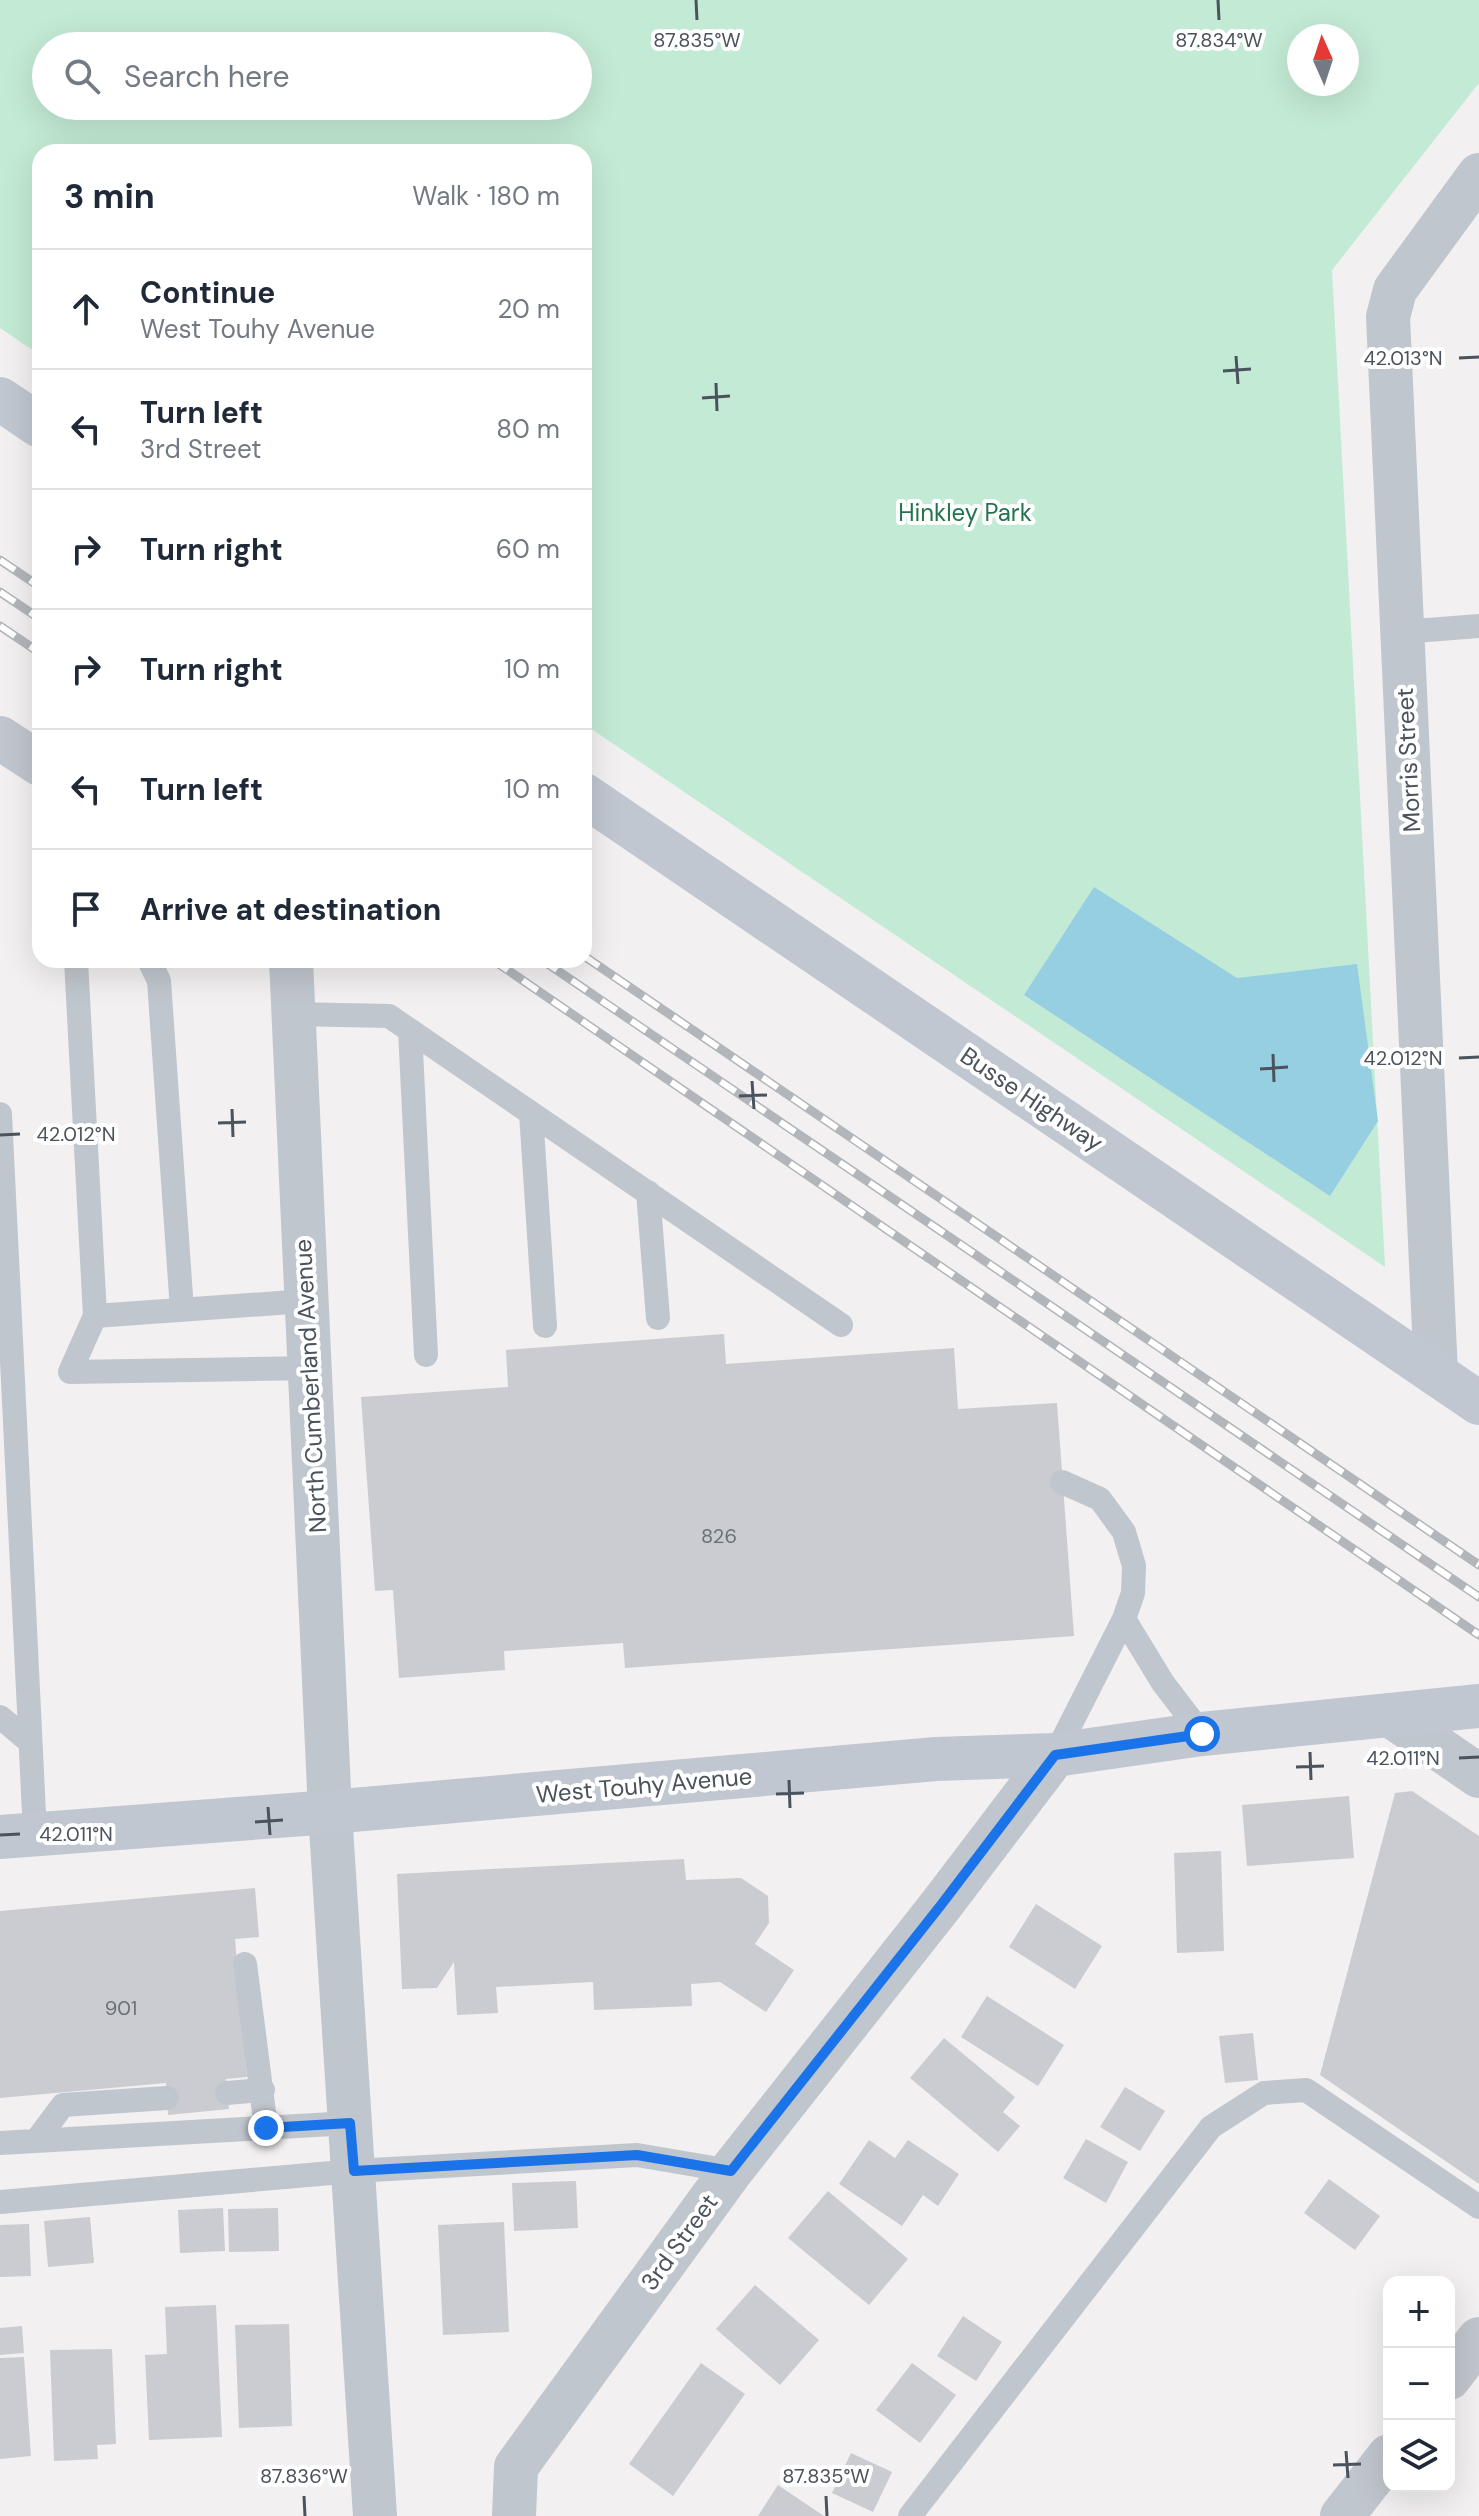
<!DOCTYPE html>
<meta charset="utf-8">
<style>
body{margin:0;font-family:"DM Sans",sans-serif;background:#f2f2f3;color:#1f2937}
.controls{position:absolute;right:24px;bottom:24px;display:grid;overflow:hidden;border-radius:16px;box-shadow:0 8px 32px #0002}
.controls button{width:72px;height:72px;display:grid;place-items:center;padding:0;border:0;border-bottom:2px solid #e0e1e3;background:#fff;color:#1f2937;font:40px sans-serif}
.compass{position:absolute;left:1287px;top:24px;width:72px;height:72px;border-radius:50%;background:#fff;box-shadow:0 8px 32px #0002;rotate:357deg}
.stop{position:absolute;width:24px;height:24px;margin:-18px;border:6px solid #1a73e8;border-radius:50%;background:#fff}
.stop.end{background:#1a73e8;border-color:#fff;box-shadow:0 2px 8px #0008}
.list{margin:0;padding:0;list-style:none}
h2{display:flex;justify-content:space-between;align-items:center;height:104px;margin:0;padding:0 32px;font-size:34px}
h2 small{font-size:26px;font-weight:400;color:#747a83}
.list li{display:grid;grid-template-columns:52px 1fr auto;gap:24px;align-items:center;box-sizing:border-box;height:120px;padding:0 32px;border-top:2px solid #e0e1e3}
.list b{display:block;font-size:30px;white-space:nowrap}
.list p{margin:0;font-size:26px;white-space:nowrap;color:#747a83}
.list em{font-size:26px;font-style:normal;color:#747a83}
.icon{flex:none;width:44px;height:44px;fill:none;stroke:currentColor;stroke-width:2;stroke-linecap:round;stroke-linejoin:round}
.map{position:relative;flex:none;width:1479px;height:2516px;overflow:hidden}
.search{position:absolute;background:#fff;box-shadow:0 8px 32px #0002;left:32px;top:32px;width:560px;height:88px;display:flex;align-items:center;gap:20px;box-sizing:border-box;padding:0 28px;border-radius:44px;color:#747a83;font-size:30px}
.panel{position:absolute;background:#fff;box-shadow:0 8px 32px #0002;left:32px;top:144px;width:560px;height:824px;border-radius:24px}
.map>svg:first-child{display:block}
</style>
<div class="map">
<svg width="1479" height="2516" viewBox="0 0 1479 2516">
<rect width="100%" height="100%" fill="#f2f0f0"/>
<path fill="#c3ead4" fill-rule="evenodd" d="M0 0H1479V83L1332 270 1385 1267 584 724V152H40V355L0 328ZM1299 36H1347V84H1299ZM46 46H578V106H46Z"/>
<path fill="#96cfe2" d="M1094 887 1237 978 1357 964 1378 1121 1330 1196 1024 995Z"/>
<path fill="#cbccd1" d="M724 1334 726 1364 954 1348 958 1409 1057 1403 1074 1636 625 1668 623 1643 504 1651 505 1670 399 1678 393 1590 375 1591 361 1397 508 1387 506 1350Z
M1412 1791 1479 1836V2184L1320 2075 1395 1793Z
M1349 1796 1354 1858 1247 1866 1242 1805Z
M1221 1851 1224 1951 1177 1953 1174 1853Z
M684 1859 686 1880 741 1878 768 1896 769 1923 755 1944 794 1970 766 2012 720 1982 691 1984 692 2006 594 2010 593 1982 496 1987 498 2013 457 2015 454 1962 437 1988 402 1989 397 1874Z
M255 1888 259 1937 235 1939 247 2077 226 2079 229 2109 168 2115 166 2083 0 2098V1911Z
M1036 1904 1102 1946 1075 1989 1009 1947Z
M987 1996 1064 2045 1038 2086 961 2037Z
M1253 2033 1258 2080 1225 2083 1219 2036Z
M944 2038 1015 2097 1003 2112 1020 2126 998 2152 910 2078Z
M1125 2087 1165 2111 1140 2151 1100 2127Z
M1086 2139 1128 2162 1106 2203 1063 2178Z
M869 2140 895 2158 908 2140 959 2174 938 2206 923 2195 902 2226 839 2184Z
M1329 2179 1380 2216 1355 2250 1304 2213Z
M576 2181 578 2228 514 2231 512 2183Z
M828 2191 908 2259 869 2305 788 2238Z
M223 2208 225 2251 180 2253 178 2210Z
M278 2208 279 2251 229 2252 228 2209Z
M90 2217 94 2263 48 2267 44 2221Z
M504 2222 509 2332 443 2335 438 2225Z
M29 2224 31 2276 0 2277V2225Z
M755 2285 819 2340 780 2385 716 2329Z
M216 2305 222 2437 149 2440 145 2355 167 2354 165 2307Z
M963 2316 1002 2342 976 2381 937 2356Z
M289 2324 292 2426 239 2428 235 2325Z
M22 2326 24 2353 0 2355V2328Z
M112 2349 116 2444 97 2445 98 2459 54 2461 50 2350Z
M24 2357 31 2456 0 2459V2358Z
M701 2363 745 2394 673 2496 629 2464Z
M912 2363 956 2395 920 2443 876 2410Z
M851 2453 892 2472 873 2512 832 2493Z
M778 2485 824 2516H758Z"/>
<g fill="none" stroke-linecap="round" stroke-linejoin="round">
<path stroke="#c0c6cd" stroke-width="24" d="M1402 632 1479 626
M76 960 95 1316 306 1301
M149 960 159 981 182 1310
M293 1014 389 1016 841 1325
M410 1030 426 1355
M531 1113 545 1326
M0 1114 35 1834
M648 1192 658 1318
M95 1316 70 1372 310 1368
M1062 1482 1100 1499 1124 1532 1134 1566 1133 1593 1124 1619
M0 1717 30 1742
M1055 1755 1124 1619 1163 1683 1202 1734
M245 1964 266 2128
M227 2093 263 2090
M36 2141 63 2105 167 2098
M0 2143 350 2123
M0 2202 354 2171 637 2155 731 2171
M910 2516 1211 2127 1264 2093 1306 2090 1479 2207"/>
<path stroke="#c0c6cd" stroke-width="44" d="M0 738 40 764
M291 960 330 1812
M1436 1374 1388 317 1395 290 1479 175
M1449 2378 1479 2339
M514 2516 516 2467 731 2171 941 1905 1055 1755
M1342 2516 1389 2456"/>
<path stroke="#c0c6cd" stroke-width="44" d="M1390 1715 1479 1776
M330 1812 375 2516"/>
<path stroke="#c0c7d1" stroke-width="44" d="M0 399 40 426
M584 795 1479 1403
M0 1837 330 1812 936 1759 1055 1755 1202 1734 1479 1706"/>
<defs>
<path id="rail" d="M0 560 40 587
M0 592 40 619
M0 626 40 653
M584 956 1479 1565
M493 960 1479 1635
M542 960 1479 1597"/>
</defs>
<use href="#rail" stroke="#b2b5b9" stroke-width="9"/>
<use href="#rail" stroke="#fff" stroke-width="6" stroke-dasharray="18" stroke-linecap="butt"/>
</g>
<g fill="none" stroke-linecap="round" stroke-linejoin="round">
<path stroke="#1a73e8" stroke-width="10" d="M266 2128 350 2123 354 2171 637 2155 731 2171 941 1905 1055 1755 1202 1734"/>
</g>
<path fill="none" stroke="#4a525b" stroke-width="3" d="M696 0 697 20M1218 0 1219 20M1236 356 1238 384M1459 358 1479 357M1223 371 1251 369M716 383 717 411M702 398 730 396M1273 1054 1274 1082M1459 1058 1479 1057M1260 1069 1288 1067M752 1081 754 1109M739 1096 767 1095M232 1109 233 1137M218 1123 246 1122M0 1135 20 1134M1310 1752 1311 1780M1459 1758 1479 1757M1296 1767 1324 1766M789 1780 790 1808M776 1794 804 1793M268 1807 270 1835M255 1822 283 1820M0 1835 20 1834M1346 2451 1348 2478M1333 2465 1361 2464M304 2496 305 2516M826 2496 827 2516"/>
<g text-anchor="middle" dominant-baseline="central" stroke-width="8" stroke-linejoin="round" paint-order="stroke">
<g font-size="20" fill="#6a7078">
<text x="719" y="1536">826</text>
<text x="121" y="2008">901</text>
</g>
<g font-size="24" fill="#22744e" stroke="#fff">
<text x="965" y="512">Hinkley Park</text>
</g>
<g font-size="24" fill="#4a525b" stroke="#fff">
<text transform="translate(1408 760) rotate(-93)">Morris Street</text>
<text transform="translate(1032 1099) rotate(34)">Busse Highway</text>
<text transform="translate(310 1386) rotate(-93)">North Cumberland Avenue</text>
<text transform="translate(644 1785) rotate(-5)">West Touhy Avenue</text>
<text transform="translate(679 2242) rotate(-54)">3rd Street</text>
</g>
</g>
<g font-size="20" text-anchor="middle" fill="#4a525b" stroke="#fff" stroke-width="8" stroke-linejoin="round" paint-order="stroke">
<text x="697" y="47">87.835°W</text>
<text x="1219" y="47">87.834°W</text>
<text x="1403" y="365">42.013°N</text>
<text x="1403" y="1065">42.012°N</text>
<text x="76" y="1141">42.012°N</text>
<text x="1403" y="1765">42.011°N</text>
<text x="76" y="1841">42.011°N</text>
<text x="304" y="2483">87.836°W</text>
<text x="826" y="2483">87.835°W</text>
</g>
</svg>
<div class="controls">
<button>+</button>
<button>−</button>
<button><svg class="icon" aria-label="layers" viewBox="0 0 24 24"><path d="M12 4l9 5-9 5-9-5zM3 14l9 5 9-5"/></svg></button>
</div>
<svg class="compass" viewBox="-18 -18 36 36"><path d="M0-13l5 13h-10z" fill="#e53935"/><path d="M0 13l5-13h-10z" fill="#747a83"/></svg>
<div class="stop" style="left:1202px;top:1734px"></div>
<div class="stop end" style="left:266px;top:2128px"></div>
<div class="search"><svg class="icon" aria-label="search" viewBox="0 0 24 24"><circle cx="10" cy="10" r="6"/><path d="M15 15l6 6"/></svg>Search here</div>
<section class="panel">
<h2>3 min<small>Walk · 180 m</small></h2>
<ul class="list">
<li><svg class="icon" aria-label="ahead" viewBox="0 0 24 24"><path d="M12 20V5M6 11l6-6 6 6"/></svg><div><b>Continue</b><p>West Touhy Avenue</p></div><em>20 m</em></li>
<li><svg class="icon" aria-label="left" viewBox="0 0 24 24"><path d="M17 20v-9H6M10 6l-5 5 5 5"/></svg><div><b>Turn left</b><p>3rd Street</p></div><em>80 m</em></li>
<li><svg class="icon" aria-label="right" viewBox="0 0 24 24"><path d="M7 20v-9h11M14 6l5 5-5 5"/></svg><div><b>Turn right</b></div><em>60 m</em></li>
<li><svg class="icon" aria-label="right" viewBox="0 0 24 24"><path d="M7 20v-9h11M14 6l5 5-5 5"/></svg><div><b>Turn right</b></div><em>10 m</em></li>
<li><svg class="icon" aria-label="left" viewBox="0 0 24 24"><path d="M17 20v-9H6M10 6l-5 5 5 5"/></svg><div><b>Turn left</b></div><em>10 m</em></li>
<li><svg class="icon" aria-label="arrive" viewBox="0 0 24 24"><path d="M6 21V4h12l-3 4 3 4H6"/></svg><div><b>Arrive at destination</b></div></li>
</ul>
</section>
</div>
